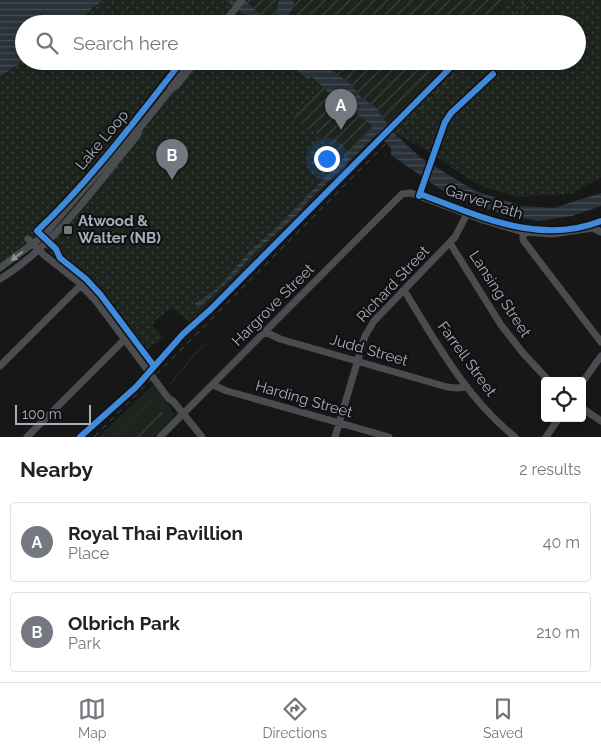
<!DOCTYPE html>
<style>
body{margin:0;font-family:Raleway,sans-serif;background:#f6f6f6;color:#222}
.controls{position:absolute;right:15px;bottom:15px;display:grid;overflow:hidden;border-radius:5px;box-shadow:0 2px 8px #0003}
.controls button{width:45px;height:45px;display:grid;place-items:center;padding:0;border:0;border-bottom:1px solid #e0e0e0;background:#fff;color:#222;font:25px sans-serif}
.scale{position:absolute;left:15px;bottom:12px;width:76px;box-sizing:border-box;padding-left:5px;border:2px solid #a8adb8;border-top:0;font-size:14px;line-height:18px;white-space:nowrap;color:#a8adb8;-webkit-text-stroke:4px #111113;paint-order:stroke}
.you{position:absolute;left:326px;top:158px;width:18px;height:18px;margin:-12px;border:4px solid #fff;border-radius:50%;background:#1a73e8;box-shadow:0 0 0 8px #1a73e833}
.badge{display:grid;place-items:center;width:32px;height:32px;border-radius:50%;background:#757880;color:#fff;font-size:16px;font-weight:700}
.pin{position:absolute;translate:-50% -41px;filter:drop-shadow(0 1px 2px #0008)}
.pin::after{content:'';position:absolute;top:26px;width:18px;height:15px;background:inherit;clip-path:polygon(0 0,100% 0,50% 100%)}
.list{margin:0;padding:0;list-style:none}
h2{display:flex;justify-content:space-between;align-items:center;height:65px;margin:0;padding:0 20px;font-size:21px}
h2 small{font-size:16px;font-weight:400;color:#767676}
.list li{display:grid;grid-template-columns:32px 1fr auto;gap:15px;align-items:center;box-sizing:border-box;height:80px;margin:0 10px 10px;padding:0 10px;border:1px solid #e0e0e0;border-radius:5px}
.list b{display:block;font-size:19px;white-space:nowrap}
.list p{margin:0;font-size:16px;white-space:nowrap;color:#767676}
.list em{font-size:16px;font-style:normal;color:#767676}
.icon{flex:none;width:28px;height:28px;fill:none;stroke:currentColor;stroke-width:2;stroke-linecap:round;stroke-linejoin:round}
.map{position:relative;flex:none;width:601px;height:437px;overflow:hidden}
.search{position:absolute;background:#fff;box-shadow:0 2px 8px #0003;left:15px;right:15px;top:15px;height:55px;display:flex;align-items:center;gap:12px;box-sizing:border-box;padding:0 18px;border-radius:28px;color:#767676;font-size:19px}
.sheet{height:245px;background:#fff}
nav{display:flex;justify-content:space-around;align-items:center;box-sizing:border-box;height:70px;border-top:1px solid #e0e0e0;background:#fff;font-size:14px;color:#767676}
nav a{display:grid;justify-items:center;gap:2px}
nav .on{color:#757880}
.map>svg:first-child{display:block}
</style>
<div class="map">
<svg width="601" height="437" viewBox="0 0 601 437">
<defs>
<pattern id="park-dots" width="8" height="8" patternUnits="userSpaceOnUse" patternTransform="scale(1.25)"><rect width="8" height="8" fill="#1d241e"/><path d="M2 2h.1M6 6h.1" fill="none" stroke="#3b413d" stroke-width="1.8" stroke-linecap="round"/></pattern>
<pattern id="garden-furrows" width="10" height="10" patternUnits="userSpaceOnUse" patternTransform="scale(1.25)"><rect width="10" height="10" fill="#1d241e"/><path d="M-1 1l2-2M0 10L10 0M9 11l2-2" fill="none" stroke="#3b413d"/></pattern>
<pattern id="water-rules" width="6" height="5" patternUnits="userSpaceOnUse" patternTransform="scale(1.25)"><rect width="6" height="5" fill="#2a3239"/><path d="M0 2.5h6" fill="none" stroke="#464d54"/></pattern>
</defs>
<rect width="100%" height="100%" fill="#171717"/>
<path fill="#1d241e" d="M154 384 175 415 154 437H98Z"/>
<path fill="url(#park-dots)" d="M103 0H601V177L572 194 517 197 476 184 426 150 393 132 196 329 172 307 152 324 163 337 141 355 97 295 75 274 53 256 37 238 0 268V76L24 61H577V24H73Z"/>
<path fill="url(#garden-furrows)" d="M248 0H279L275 22H269L246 2Z
M294 0H508L487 24H282L293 8Z
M319 61H450L388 124 382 116 345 157 327 141 293 118 333 72Z
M160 409 168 417 147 437H132Z"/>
<path fill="url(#water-rules)" d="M0 0H103L73 24H24V61L0 76Z
M225 0H244L269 22H275L279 0H294L293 8 282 24H254L245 14Z
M293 61H319L349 83 361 97 375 107 393 132 421 158 475 191 522 206 553 208 601 193V206L572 216 538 221 501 214 440 189 391 155V148L384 141 385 139 377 134 307 202 299 213 254 253 236 274 200 307 194 304 218 288 251 250 283 221 372 128C367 116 354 115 344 107 333 98 323 86 312 77L308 79 292 67Z"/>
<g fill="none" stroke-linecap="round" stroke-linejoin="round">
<path stroke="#2a3239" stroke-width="1" d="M170 384 203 345
M117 437 157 396"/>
<path stroke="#4b4c50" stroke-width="7" d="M223 24 242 0
M171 89 172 83 190 61
M523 232V240L601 342
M28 239 44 255 77 281 96 301 169 399 173 401 202 437
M450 243 501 325 523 353 549 381
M0 268 43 236 133 132 139 129
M0 279C57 244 95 186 137 136L139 129 171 89 176 86 196 61
M404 290C435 341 467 399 515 437
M265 332 280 339 447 387 457 388 467 387
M0 366 81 285
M582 383 601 356
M213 385 227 391 389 437
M582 408 601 421
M27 437 125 339
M160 437 402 194 411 193 483 220 523 232 552 234 593 228 601 232
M335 437 365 336 374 321 455 237 467 214
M546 437 559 418"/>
<path stroke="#4b4c4f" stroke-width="1" stroke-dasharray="6 5" stroke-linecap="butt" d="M506 24 529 0
M94 437 468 61"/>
<defs>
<path id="cycleway" d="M420 194C477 215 539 246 601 221
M419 196 445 122 451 113 493 74
M154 366 100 294 86 279 60 258 56 249 37 231C91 180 136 119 182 61
M80 437 136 387 183 334 211 309 457 61"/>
</defs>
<use href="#cycleway" stroke="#111113" stroke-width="9"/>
<use href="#cycleway" stroke="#408adc" stroke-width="6"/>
</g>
<defs><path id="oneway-solid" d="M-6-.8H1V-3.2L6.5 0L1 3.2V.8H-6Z" transform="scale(1.25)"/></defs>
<use fill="#8c9099" href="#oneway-solid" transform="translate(17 256) rotate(143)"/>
<rect fill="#757880" stroke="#111113" stroke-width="2" x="63" y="225" width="10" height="10" rx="2.5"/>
<g text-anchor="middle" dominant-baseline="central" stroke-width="4.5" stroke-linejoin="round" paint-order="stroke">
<g font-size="15" fill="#a8adb8" stroke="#111113">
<text transform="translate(102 140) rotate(-50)">Lake Loop</text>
<text transform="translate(484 202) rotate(18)">Garver Path</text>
<text transform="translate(393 284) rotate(-47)">Richard Street</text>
<text transform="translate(500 294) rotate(57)">Lansing Street</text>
<text transform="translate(273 305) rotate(-45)">Hargrove Street</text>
<text transform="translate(369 350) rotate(16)">Judd Street</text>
<text transform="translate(467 359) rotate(54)">Farrell Street</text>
<text transform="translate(304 399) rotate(16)">Harding Street</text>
</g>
<g font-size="15" font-weight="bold" fill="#a8adb8" stroke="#111113" text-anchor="start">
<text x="78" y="221">Atwood &amp;<tspan x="78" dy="17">Walter (NB)</tspan></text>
</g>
</g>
</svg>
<div class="controls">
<button><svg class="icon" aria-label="locate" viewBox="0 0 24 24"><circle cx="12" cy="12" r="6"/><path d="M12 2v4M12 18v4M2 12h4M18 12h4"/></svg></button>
</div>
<div class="scale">100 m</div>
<div class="you"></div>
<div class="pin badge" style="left:341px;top:130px">A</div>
<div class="pin badge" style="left:172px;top:180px">B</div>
<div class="search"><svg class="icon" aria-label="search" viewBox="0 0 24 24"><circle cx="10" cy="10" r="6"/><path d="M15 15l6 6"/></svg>Search here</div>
</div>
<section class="sheet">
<h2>Nearby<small>2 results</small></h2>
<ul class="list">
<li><span class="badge">A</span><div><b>Royal Thai Pavillion</b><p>Place</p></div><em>40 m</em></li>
<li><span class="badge">B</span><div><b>Olbrich Park</b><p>Park</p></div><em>210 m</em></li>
</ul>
</section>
<nav>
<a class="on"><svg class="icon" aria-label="map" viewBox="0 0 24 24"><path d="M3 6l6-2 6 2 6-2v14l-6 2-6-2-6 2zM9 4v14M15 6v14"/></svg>Map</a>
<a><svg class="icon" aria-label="directions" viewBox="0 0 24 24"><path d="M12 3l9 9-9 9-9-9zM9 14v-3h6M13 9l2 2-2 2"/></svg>Directions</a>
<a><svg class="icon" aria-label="saved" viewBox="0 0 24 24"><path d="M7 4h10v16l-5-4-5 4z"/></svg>Saved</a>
</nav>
